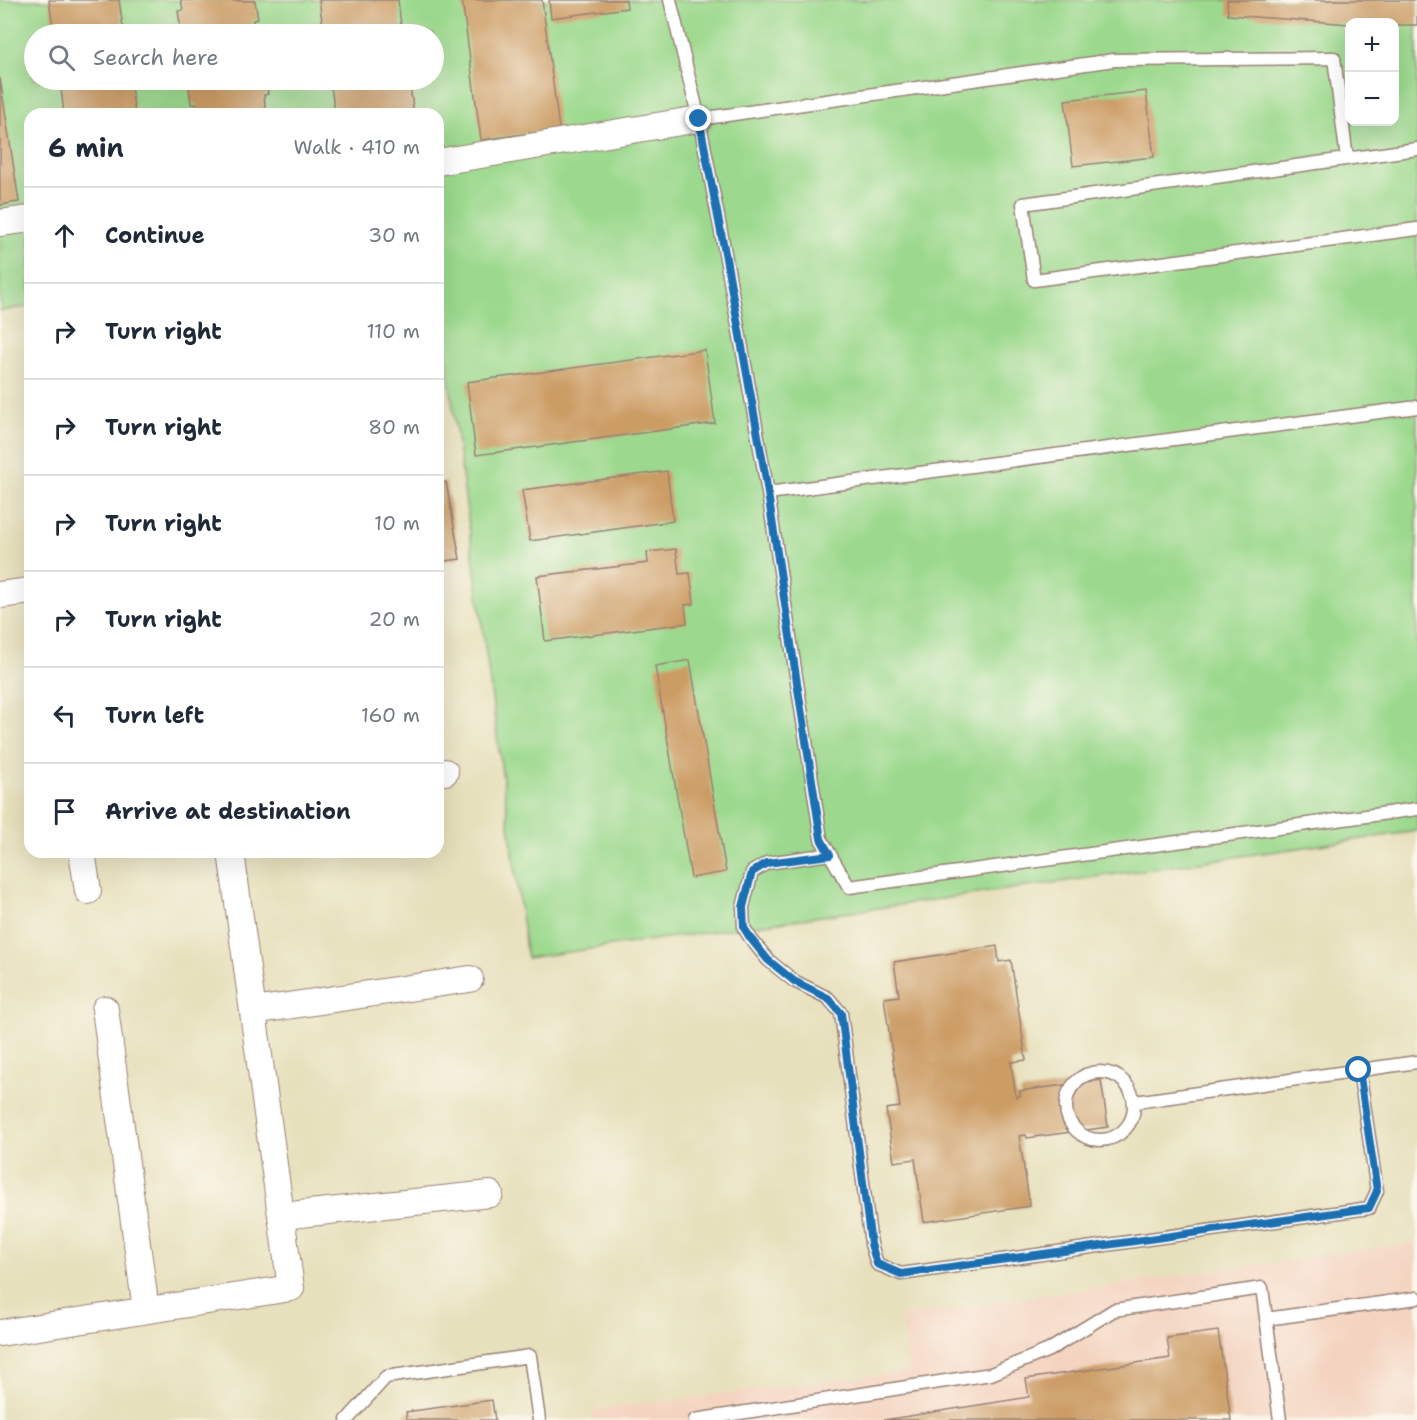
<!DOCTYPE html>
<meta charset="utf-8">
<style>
body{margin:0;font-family:"Shantell Sans",sans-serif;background:#f2f2f3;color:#1f2937}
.controls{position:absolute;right:18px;top:18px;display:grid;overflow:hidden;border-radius:12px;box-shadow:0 6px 24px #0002}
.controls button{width:54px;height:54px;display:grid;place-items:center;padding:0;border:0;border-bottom:2px solid #e0e1e3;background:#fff;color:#1f2937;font:30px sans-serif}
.stop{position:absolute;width:18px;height:18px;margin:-14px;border:4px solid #1f6fb2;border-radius:50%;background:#fff}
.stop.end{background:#1f6fb2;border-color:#fff;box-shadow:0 2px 6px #0008}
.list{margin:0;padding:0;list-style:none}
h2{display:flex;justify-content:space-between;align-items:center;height:78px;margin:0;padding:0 24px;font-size:26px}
h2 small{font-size:20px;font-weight:400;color:#747a83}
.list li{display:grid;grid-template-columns:39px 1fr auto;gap:18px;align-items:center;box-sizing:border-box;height:96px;padding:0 24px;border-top:2px solid #e0e1e3}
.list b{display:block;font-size:22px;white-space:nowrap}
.list em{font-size:20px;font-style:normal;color:#747a83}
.icon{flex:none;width:33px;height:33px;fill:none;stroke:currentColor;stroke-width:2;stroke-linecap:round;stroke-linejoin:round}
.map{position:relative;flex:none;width:1417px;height:1420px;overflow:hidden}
.search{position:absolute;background:#fff;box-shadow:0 6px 24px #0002;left:24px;top:24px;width:420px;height:66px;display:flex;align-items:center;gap:15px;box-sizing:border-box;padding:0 21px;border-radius:33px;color:#747a83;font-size:22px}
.panel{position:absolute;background:#fff;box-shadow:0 6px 24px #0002;left:24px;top:108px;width:420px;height:750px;border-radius:18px}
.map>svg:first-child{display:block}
</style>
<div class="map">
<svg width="1417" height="1420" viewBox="0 0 1417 1420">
<rect width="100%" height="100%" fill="#fbf7ec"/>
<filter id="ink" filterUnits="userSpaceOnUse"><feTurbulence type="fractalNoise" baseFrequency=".0167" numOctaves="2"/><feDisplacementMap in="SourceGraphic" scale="12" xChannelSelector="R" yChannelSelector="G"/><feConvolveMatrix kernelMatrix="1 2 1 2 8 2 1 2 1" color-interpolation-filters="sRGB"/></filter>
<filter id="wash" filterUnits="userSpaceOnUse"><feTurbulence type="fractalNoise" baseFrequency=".008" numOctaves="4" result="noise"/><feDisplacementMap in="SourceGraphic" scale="24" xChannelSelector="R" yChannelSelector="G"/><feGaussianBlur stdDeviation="1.35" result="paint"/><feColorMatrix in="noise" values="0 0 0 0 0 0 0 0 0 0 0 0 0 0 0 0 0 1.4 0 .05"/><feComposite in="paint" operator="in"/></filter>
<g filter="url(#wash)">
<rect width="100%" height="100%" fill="#e7e0bc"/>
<path fill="#f4d3c0" d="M1417 1242V1420H594L593 1410 909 1371 901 1316Z"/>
<path fill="#9cd98e" stroke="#737c5c" stroke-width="1.5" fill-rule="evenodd" d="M0 0H1417V831L527 958 438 296V114H30V306L0 311ZM1350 22H1394V122H1350ZM34 34H434V80H34Z"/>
<g id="blocks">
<path fill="#cc9c65" d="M49 0H119L124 34H54Z
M181 0 255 1 258 19 253 20 255 34H186L185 28 181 29 178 11 183 10Z
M319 0H398L402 34H324Z
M462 0H542L559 129 481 140Z
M549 0H626L627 8 551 18Z
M1227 0H1417V25H1394V22L1350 24 1228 15Z
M0 78 19 202 0 205Z
M60 80H130L135 114H64Z
M188 80H266L268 94 264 95 266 114H197L196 104H191Z
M330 80H409L414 114H335Z
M1146 91 1154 157 1073 166 1065 100Z
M705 350 715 423 476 455 467 382Z
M667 471 673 521 530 541 522 490Z
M446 482 460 559 438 562V483Z
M676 549 679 574 690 573 694 604 685 605 687 623 545 641 537 576 648 563 647 552Z
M690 660 726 872 691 878 655 666Z
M997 946 999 962 1011 960 1026 1060 1011 1062 1016 1097 1020 1096V1091L1101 1080 1108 1127 1027 1138 1026 1135 1019 1136 1030 1206 924 1222 915 1159 894 1162 886 1109 900 1107 884 998 899 996 894 962Z
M1218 1331 1231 1420H884L1029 1397 1026 1379 1170 1358 1167 1338Z
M492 1400 495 1420H407L406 1412Z"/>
</g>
</g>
<g filter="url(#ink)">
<use href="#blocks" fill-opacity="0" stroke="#988074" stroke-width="1.5"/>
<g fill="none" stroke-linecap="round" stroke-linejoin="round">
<defs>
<path id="service" d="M670 0 699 119 725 253 768 493 821 839 849 887 1417 809
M699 119 1114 60 1334 58 1347 159
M1417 149 1023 204 1034 280 1417 229
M768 493 1417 407
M830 854 767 863 752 872 743 907 744 928 751 939 768 960 794 981 828 998 841 1013 871 1244 877 1264 901 1274 1369 1208 1377 1191 1359 1070
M1066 1106a34 34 0 1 1 68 0a34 34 0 1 1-68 0Z
M1135 1102 1417 1062
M1266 1319 1417 1298
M347 1420 386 1377 530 1356 539 1420
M695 1420 991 1374 1049 1350 1114 1310 1262 1288 1280 1420"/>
<path id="minor" d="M438 162 699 119
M0 223 30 219
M0 595 30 591
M438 773 445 772
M82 852 88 891
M105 1009 146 1310
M253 1011 470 979
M281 1216 490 1194
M0 1333 291 1288 231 852"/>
</defs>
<use href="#service" stroke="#988074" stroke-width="15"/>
<use href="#minor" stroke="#988074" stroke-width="28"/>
<use href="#service" stroke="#fff" stroke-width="12"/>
<use href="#minor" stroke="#fff" stroke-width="26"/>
</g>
</g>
<g fill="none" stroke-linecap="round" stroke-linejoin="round" filter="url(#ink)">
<path stroke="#1f6fb2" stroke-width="8" d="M699 119 725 253 765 474 821 839 830 855 767 863 752 872 743 907 744 928 751 939 768 960 794 981 828 998 841 1013 871 1244 877 1264 901 1274 1369 1208 1377 1191 1359 1070"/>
</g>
</svg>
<div class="controls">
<button>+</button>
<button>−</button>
</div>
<div class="stop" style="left:1359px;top:1070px"></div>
<div class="stop end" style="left:699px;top:119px"></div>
<div class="search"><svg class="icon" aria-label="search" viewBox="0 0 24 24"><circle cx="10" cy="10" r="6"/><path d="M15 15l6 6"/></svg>Search here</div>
<section class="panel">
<h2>6 min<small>Walk · 410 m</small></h2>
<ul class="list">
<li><svg class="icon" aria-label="ahead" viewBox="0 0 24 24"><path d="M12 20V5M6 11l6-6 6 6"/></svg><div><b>Continue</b></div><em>30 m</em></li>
<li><svg class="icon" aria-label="right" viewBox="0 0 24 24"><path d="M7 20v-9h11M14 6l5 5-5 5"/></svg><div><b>Turn right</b></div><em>110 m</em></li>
<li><svg class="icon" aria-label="right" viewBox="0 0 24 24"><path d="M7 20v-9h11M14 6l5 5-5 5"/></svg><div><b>Turn right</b></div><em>80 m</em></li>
<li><svg class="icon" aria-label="right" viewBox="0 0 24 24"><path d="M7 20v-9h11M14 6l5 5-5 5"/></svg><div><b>Turn right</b></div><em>10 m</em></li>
<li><svg class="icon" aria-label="right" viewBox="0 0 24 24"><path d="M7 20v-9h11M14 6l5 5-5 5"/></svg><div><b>Turn right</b></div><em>20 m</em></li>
<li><svg class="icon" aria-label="left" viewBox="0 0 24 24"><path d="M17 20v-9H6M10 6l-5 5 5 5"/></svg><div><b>Turn left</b></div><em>160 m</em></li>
<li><svg class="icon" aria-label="arrive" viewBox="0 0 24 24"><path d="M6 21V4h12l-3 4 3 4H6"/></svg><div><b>Arrive at destination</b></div></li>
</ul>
</section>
</div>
